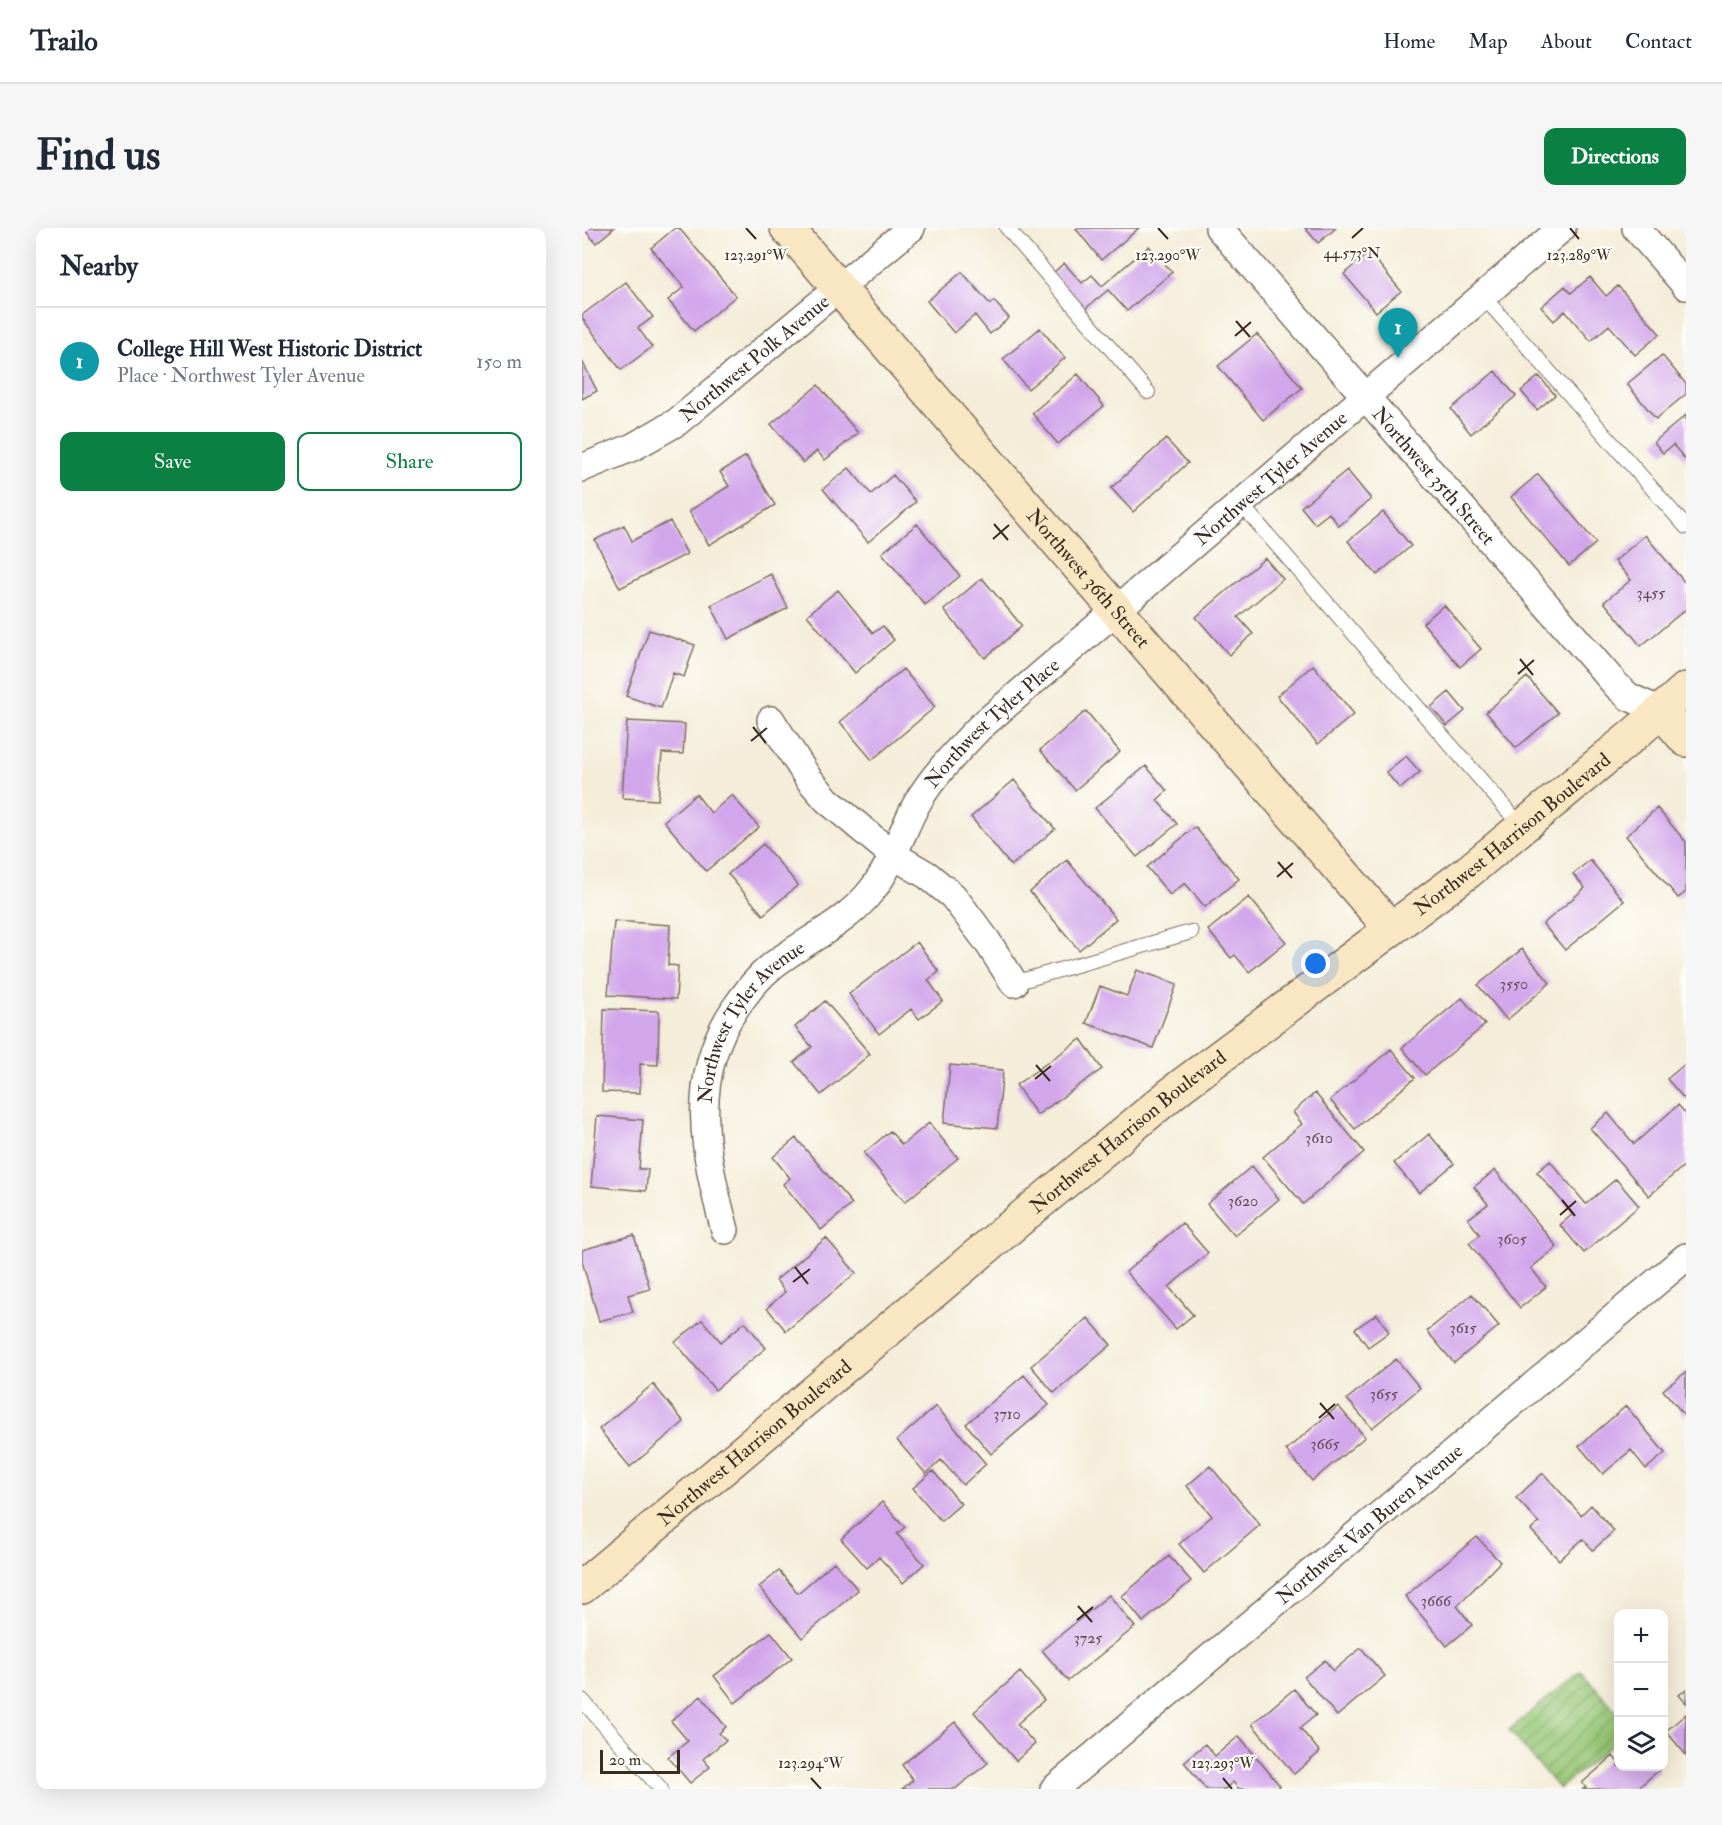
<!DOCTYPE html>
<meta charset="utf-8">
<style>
body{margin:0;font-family:"IM FELL Double Pica",serif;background:#f6f6f7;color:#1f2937}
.controls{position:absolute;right:18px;bottom:18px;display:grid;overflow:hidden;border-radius:12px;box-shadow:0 6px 24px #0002}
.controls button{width:54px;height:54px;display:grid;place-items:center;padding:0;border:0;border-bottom:2px solid #e0e1e3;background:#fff;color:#1f2937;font:30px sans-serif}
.scale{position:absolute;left:18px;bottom:15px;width:80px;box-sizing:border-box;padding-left:6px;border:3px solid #3b2a1e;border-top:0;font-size:16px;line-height:21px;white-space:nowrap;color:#3b2a1e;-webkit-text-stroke:4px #fdfcf7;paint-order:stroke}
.you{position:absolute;left:734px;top:736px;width:21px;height:21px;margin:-15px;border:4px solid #fff;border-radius:50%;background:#1a73e8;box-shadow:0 0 0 9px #1a73e833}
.badge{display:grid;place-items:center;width:39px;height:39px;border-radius:50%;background:#0b8043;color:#fff;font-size:20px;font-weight:700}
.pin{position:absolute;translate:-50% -50px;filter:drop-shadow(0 2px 3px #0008)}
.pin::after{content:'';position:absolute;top:32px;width:21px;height:18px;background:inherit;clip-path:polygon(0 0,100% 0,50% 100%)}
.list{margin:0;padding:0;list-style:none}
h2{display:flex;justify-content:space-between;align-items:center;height:78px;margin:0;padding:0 24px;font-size:26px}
h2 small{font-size:20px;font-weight:400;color:#747a83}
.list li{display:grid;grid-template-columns:39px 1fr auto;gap:18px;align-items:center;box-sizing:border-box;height:108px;padding:0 24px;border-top:2px solid #e0e1e3}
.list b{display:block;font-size:22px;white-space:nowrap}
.list p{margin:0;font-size:20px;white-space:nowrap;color:#747a83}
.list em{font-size:20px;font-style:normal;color:#747a83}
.actions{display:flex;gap:12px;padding:18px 24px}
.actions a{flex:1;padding:14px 0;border:2px solid #0b8043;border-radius:12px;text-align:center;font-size:21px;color:#0b8043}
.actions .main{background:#0b8043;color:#fff}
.icon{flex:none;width:33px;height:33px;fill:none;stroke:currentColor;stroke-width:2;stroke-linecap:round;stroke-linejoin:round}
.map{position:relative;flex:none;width:1104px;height:1561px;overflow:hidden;border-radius:12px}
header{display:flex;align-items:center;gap:36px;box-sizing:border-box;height:84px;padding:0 30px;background:#fff;border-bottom:2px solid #e0e1e3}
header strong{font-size:28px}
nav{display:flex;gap:33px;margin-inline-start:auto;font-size:21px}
.intro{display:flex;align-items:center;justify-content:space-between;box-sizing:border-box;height:144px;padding:0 36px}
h1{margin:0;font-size:42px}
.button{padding:15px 27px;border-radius:12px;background:#0b8043;color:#fff;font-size:21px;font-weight:700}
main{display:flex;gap:36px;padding:0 36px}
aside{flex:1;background:#fff;border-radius:12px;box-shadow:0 6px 24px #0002}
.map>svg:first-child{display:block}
</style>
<header>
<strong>Trailo</strong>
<nav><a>Home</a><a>Map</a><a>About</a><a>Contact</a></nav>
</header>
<div class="intro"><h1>Find us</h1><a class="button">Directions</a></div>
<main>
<aside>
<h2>Nearby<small></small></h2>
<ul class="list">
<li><span class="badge" style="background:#0f9aa8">1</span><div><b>College Hill West Historic District</b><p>Place · Northwest Tyler Avenue</p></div><em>150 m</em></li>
</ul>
<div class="actions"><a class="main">Save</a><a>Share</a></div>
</aside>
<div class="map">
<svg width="1104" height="1561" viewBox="0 0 1104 1561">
<defs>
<pattern id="garden-furrows" width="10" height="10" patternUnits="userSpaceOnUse" patternTransform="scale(1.5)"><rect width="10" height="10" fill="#95c675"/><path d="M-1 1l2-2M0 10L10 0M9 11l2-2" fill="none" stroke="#7ba15f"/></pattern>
</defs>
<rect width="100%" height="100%" fill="#fdfcf7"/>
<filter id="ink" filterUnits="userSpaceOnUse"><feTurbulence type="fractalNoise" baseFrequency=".0167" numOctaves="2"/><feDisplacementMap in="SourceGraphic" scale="12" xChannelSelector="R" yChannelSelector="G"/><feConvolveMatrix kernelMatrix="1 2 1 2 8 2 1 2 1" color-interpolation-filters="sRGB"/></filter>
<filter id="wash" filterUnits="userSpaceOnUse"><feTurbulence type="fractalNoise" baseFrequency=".008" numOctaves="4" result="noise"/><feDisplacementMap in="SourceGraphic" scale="24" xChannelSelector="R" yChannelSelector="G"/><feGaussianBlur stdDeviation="1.35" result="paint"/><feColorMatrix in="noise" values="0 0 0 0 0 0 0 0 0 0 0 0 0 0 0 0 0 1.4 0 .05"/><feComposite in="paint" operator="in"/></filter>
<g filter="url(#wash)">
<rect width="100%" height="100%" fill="#f5edd9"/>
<path fill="url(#garden-furrows)" stroke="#68784a" stroke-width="1.5" d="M999 1443 1036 1485V1511L977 1561 927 1502Z"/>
<g id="blocks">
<path fill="#d1a6eb" d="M1 0H32L14 15Z
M93 0H97L154 68 112 103 86 72 102 59 69 20Z
M495 0H557L519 32 494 1Z
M723 0H754L736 15Z
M567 18 590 44 545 83 526 62 503 81 471 45 482 35 500 55 510 47 520 58Z
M787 24 819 63 794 84 762 46Z
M380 44 408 76 412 73 427 90 408 106 393 87 372 105 345 73Z
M1008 49 1024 68 1036 58 1078 106 1053 127 1027 97 1009 113 983 83 972 93 959 79 983 58 989 65Z
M44 54 71 89 56 100 70 119 39 142 0 90V87Z
M458 100 483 130 446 161 421 131Z
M675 106 720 160 681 192 636 138Z
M1080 127 1104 156V166L1074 191 1045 156Z
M0 133 15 163 0 171Z
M913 143 934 168 889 206 869 181Z
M496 146 522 178 476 216 450 185Z
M957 148 973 167 955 182 939 163Z
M236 157 276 205 243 232 235 223 221 235 189 196Z
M1104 187V232L1091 217 1081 225 1072 214Z
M584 211 606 235 551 284 529 260Z
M164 228 193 277 127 317 107 283 147 258 138 244Z
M267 240 289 266 311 247 334 274 286 314 241 261Z
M765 242 789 271 757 298 747 285 733 296 719 279Z
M956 246 1014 315 987 338 929 269Z
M801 284 829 318 795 347 766 313Z
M88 293 105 326 38 360 13 312 42 297 50 313Z
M335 296 378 348 343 377 300 325Z
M1063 307 1104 356V381L1059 418 1022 374 1049 352 1033 333Z
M683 330 701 351 656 389 671 406 647 427 614 389Z
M189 346 206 380 146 411 129 377Z
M400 350 440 398 403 430 362 382Z
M256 362 291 405 301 398 312 412 273 445 225 387Z
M862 377 899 421 878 439 841 395Z
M67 402 113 417 102 449 91 445 79 480 44 468Z
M731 437 772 486 736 516 695 468Z
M321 441 353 479 290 532 258 494Z
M945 449 976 485 934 520 904 484Z
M867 464 883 483 865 498 849 479Z
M504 483 538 524 493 562 458 522Z
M45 493 103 496 101 526 80 525 76 572 40 570Z
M824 528 838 544 818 561 804 544Z
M564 538 585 563 575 572 595 596 555 629 513 580Z
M432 552 473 601 429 638 389 589Z
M114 566 129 585 150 567 177 599 124 643 82 593Z
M1075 580 1104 614V664L1096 670 1044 608Z
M613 599 657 651 623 679 603 655 588 667 565 639Z
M181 616 216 657 181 687 146 646Z
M485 632 534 691 497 722 448 664Z
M1008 632 1042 673 983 722 961 696 1003 660 991 646Z
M667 669 704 714 667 744 653 727 649 730 626 702Z
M32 693 88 697 86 737 96 738 94 771 26 767Z
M335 714 357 744 346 752 361 773 337 791 329 781 297 806 267 766Z
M940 721 968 755 925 792 896 757Z
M555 742 595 756 571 820 504 795 518 758 545 768Z
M880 770 903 797 843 847 820 820Z
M243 773 288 826 239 867 212 834 230 819 213 799Z
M22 781 77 783 76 837 58 836V865L20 864Z
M499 811 520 841 455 887 434 857Z
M809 821 833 850 773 901 748 872Z
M1104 835V873L1085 851Z
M368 837 421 842 415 900 362 895Z
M733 865 782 924 721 976 681 929 720 896 711 884Z
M1096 877 1104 886V936L1067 968 1008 900 1026 885 1052 916Z
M15 888 61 892 57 941H66L64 963 9 958Z
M347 895 376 930 323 974 282 925 308 903 320 917Z
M847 906 872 936 837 965 812 935Z
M214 910 270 976 239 1002 201 956 208 950 191 929Z
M968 933 1004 976 1034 951 1057 978 1002 1025 978 997 991 986 955 944Z
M670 938 697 971 653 1008 625 976Z
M913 942 975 1019 949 1040 964 1059 938 1080 887 1015 898 1007 886 991 906 976 892 959Z
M600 995 626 1025 587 1059 611 1087 594 1101 544 1044Z
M52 1007 68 1061 46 1067 51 1084 17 1093 0 1033V1022Z
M244 1010 274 1045 204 1103 185 1080 203 1064 194 1052Z
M890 1066 917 1098 872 1135 845 1103Z
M795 1086 807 1104 786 1119 773 1101Z
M506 1090 529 1117 472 1165 449 1138Z
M120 1092 139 1114 163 1094 184 1120 133 1162 93 1114Z
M814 1131 838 1160 790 1200 765 1171Z
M1104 1144V1189L1081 1162Z
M442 1147 467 1177 409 1226 384 1196Z
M71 1156 102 1194 48 1239 17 1201Z
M354 1178 404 1236 381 1257 359 1232 344 1246 315 1212Z
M756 1178 783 1209 730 1253 704 1222Z
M1044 1178 1083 1225 1064 1241 1049 1222 1021 1246 997 1218Z
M628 1238 678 1297 622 1345 597 1316 630 1288 605 1258Z
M351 1243 379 1276 359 1293 331 1260Z
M961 1245 999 1287 1009 1277 1032 1303 1011 1322 1001 1311 977 1332 949 1302 957 1295 934 1270Z
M300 1274 323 1299 315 1306 342 1336 321 1355 297 1329 285 1340 259 1311Z
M895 1309 918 1334 875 1378 890 1397 865 1418 823 1368Z
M587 1328 609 1353 561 1394 540 1368Z
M252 1334 276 1362 220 1410 177 1359 197 1343 216 1365Z
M527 1367 553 1399 486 1453 460 1422Z
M189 1404 210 1430 153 1475 132 1448Z
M779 1420 803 1448 755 1488 722 1449 743 1432 751 1443Z
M438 1444 462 1472 435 1496 453 1516 434 1533 392 1484Z
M712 1461 734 1487 718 1500 738 1524 712 1546 670 1496Z
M1104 1461V1475L1097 1467Z
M119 1468 144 1499 137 1505 144 1512 121 1531 128 1539 108 1555 86 1529 106 1513 89 1493Z
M1104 1486V1527L1084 1503Z
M373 1494 406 1535 373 1561H320L331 1552 320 1537Z
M657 1508 698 1558 694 1561H657L651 1554 643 1561H624L602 1534 623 1516 633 1528Z
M1031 1528 1035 1533 1036 1532V1538H1074L1077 1542 1055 1561H1001L1004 1559 1000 1555Z"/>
</g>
</g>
<g filter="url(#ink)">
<use href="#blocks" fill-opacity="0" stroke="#7c6e5f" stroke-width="1.5"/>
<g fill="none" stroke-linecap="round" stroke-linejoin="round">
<defs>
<path id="lane" d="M425 0 566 164
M900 67 1104 299
M658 275 940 599
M432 755 609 704
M0 1472 79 1561"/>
<g id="street">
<path id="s1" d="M637 0 1034 457 1047 469 1079 483"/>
<path d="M1054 0 1104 58"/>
<path id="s2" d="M0 240 51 219 95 194 329 0"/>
<path d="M189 492 226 550 245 572 311 627 345 647 371 668 405 713 432 755"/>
<path id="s3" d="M143 1002C122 926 106 849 154 779 165 764 175 750 190 738 223 712 264 696 290 662 310 637 319 605 334 577 348 551 376 522 397 500L980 0"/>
<path id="s4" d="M472 1561 1104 1029"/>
</g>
<g id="secondary">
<path id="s5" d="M205 0 809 701"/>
<path d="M1079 483 1104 512"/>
<path id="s6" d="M0 1359 444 986 599 858 887 643 1055 504 1104 461"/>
</g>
</defs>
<use href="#lane" stroke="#7c6e5f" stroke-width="16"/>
<use href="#street" stroke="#7c6e5f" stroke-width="30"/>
<use href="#secondary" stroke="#7c6e5f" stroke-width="36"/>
<use href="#lane" stroke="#fff" stroke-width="14"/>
<use href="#street" stroke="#fff" stroke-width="27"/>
<use href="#secondary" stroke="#f9e7c3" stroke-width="33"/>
</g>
</g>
<path fill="none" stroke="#3b2a1e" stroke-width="2" d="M164 0 174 11M576 0 586 11M988 0 997 11M770 10 781 0M654 93 668 109M653 108 669 94M412 296 426 312M411 311 427 297M938 431 951 447M936 446 952 432M171 499 184 515M169 513 185 500M696 634 710 650M695 649 711 635M454 837 468 853M453 851 469 838M980 972 993 988M978 987 994 973M213 1039 226 1056M211 1054 228 1041M738 1175 752 1191M737 1190 753 1176M496 1378 510 1394M495 1392 511 1379M229 1550 239 1561M641 1550 650 1561"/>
<g text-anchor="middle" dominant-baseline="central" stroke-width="4.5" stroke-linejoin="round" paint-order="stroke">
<g font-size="16" fill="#604951">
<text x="1069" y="365">3455</text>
<text x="932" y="756">3550</text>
<text x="737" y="910">3610</text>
<text x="661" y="973">3620</text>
<text x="930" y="1011">3605</text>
<text x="881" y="1100">3615</text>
<text x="802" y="1166">3655</text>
<text x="425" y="1186">3710</text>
<text x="743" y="1216">3665</text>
<text x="854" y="1373">3666</text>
<text x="506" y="1410">3725</text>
</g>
<g font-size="20" fill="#3b2a1e" stroke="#fdfcf7">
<text stroke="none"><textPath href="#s2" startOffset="206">Northwest Polk Avenue</textPath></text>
<text stroke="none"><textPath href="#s1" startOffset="328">Northwest 35th Street</textPath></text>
<text stroke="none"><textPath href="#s3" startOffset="992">Northwest Tyler Avenue</textPath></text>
<text stroke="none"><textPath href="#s5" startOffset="462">Northwest 36th Street</textPath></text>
<text stroke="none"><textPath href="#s3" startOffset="621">Northwest Tyler Place</textPath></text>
<text stroke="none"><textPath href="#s6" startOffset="1197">Northwest Harrison Boulevard</textPath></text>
<text stroke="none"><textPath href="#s3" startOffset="226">Northwest Tyler Avenue</textPath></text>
<text stroke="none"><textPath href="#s6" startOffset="711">Northwest Harrison Boulevard</textPath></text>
<text stroke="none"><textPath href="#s6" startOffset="225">Northwest Harrison Boulevard</textPath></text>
<text stroke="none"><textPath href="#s4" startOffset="412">Northwest Van Buren Avenue</textPath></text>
</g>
</g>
<g font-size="15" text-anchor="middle" fill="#3b2a1e" stroke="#fdfcf7" stroke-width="4.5" stroke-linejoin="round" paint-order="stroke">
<text x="770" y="30">44.573°N</text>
<text x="586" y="32">123.290°W</text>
<text x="997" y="32">123.289°W</text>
<text x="174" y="32">123.291°W</text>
<text x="229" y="1540">123.294°W</text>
<text x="641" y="1540">123.293°W</text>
</g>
</svg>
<div class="controls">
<button>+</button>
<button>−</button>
<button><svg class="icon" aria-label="layers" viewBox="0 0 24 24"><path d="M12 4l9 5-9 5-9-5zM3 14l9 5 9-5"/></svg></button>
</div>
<div class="scale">20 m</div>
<div class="you"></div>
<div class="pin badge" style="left:816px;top:130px;background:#0f9aa8">1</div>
</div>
</main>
